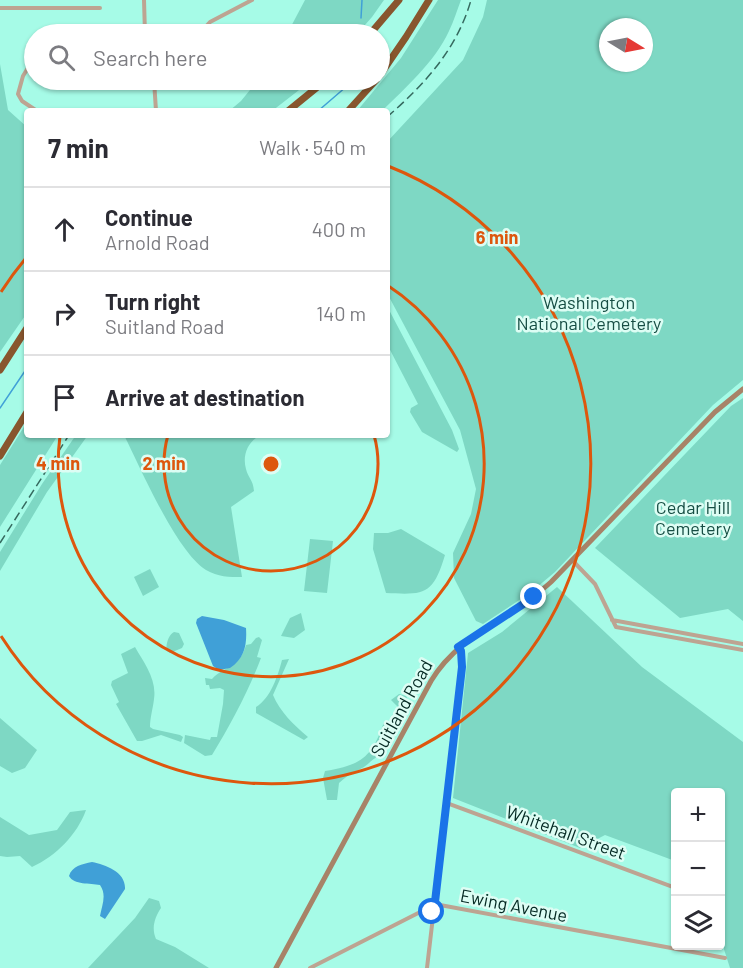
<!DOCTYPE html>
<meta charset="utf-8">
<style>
body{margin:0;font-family:Barlow,sans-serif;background:#f2f2f3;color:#2b2b33}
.controls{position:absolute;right:18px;bottom:18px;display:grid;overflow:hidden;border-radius:6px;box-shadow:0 2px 4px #0004}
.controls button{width:54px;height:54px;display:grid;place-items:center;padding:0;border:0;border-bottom:2px solid #e1e1e2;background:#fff;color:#2b2b33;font:30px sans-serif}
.compass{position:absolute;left:599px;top:18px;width:54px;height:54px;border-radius:50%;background:#fff;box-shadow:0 2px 4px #0004;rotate:100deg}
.stop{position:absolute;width:18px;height:18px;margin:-14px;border:4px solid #1a73e8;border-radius:50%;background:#fff}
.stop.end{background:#1a73e8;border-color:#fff;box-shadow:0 2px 6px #0008}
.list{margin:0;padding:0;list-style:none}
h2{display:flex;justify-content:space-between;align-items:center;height:78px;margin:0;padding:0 24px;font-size:26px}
h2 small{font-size:20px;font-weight:400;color:#7c7c81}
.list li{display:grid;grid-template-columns:39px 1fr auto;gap:18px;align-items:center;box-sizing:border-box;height:84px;padding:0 24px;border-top:2px solid #e1e1e2}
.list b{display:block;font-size:22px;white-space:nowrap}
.list p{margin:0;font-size:20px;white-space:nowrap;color:#7c7c81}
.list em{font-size:20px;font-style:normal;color:#7c7c81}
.icon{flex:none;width:33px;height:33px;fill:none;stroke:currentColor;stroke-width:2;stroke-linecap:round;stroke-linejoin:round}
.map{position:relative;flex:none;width:743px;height:968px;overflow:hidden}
.search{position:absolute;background:#fff;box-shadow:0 2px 4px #0004;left:24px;top:24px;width:366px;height:66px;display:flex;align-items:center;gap:15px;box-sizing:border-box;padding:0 21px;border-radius:33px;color:#7c7c81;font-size:22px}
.panel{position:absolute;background:#fff;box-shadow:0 2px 4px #0004;left:24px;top:108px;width:366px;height:330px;border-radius:6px}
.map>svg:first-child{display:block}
</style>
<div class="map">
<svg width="743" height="968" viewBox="0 0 743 968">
<rect width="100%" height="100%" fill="#a6fbe7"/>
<path fill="#7ed8c4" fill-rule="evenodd" d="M305 0H384L372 17 357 34H287Z
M438 0H461C457 10 454 21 449 31 434 63 406 87 382 111H357L401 58Z
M487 0H743V380L713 405 555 572 530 593 483 624 476 621 454 578 453 553 471 514 476 489 460 430 387 293V142L463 60 483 17ZM608 27H644V63H608Z
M0 64 8 110 27 127V313L0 352Z
M258 80H312L272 111H229L241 101Z
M387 306 452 430 459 449 457 452 422 432 410 412 411 408 418 404 387 344Z
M743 398V621L728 609 680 618 595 548 731 406Z
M27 422V435H58L0 527V465Z
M76 435H88L47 492 0 571V552L42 484Z
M124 435H261C248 441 242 455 246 469 248 478 253 479 254 491L231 507 242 577C229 577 218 577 206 570 176 551 141 469 124 435Z
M401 529 445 555C433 595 425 595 386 593L373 549 374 533H388Z
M310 539 333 541 327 593 304 591Z
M150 569 159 587 143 596 134 577Z
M557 587 642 667 743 742V968H730L721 940V908L723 907 720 904V792H676L675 861 605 835 580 848 453 798 468 653 502 632Z
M301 613 305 630 294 638 281 636 290 618Z
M174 632 179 633 184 644 182 648 170 653 167 651C165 645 169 634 174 632Z
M256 638 259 637 262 640 257 657 261 658C248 692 231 724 212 755L205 756 184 743 185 735 210 740 211 737H217L223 704 224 690 220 688 210 689 209 685H206L205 678 212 679C225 665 239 669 246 645L251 644Z
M135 647C144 663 157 679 154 699 153 708 150 718 150 727L153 729 180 735 183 737 181 742 161 735 142 741H137L116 704 119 702 111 685 112 681 128 673 121 654Z
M289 659 273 695C280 712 294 725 308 737L304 740 256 713V707C271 698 278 675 282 660Z
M399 694 406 696 409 702 380 756C373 758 370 763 364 767 353 773 349 774 339 783L337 800H327L323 778 325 771C362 765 372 757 384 722L390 723 400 709 391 700Z
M0 718 37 750 25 768 12 773 0 766Z
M86 810C77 835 56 856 32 867L20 856 7 857 0 856V817L29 835 57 830 70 812Z
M149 898 159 901 161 908C155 917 151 928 156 939L175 947 209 968H88L135 918Z"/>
<path fill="#40a0d7" d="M202 616 224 620 246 628C247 644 245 658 230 668L219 670 213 666 196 623 197 619Z
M92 862C106 865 126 872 125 889L105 919 100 916C102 905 107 895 100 885 90 883 74 885 69 876 72 866 82 864 92 862Z"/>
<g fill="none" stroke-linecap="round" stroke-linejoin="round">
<path stroke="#40a0d7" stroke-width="1.5" d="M361 18 362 0
M318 111 354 80
M0 408 27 368"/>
<path stroke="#bda492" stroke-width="4" d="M144 0 145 34
M0 8H100
M199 34 210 22 252 0
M34 58 23 76 18 94 22 101 37 111
M154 80 156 111
M573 561 595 584 616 627 743 650
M612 620 743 644
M447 803 676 888
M310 968 432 906 440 905 725 958
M427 968 462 667 461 651 458 648"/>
<path stroke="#a78368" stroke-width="5" d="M276 968 431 681C459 634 512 618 551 582L715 412 743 389"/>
<path stroke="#88562e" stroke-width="7" d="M370 34 399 0
M380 75 406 37 429 0
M288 111 326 80
M348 111 376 80
M0 370 27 328
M0 456 27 412"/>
<path stroke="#366a5f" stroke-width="1.5" stroke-dasharray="9 4.5" stroke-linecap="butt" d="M387 117C425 84 457 49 471 0
M0 543 69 435"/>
</g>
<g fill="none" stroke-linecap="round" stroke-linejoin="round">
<path stroke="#1a73e8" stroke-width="8" d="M432 912 435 902 462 667 461 651 458 647 534 597"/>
</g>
<g fill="none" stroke="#dd570d" stroke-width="3">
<path d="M374 435A107 107 0 1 1 168 435"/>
<path d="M387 285A213 213 0 1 1 60 436"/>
<path d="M1 292A320 320 0 0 1 26 258M388 166A320 320 0 1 1 1 636"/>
</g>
<g text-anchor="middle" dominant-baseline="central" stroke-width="5" stroke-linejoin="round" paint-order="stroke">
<g font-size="18" fill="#154d43" stroke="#ddfdf4">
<text x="589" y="302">Washington<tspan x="589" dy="21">National Cemetery</tspan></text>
<text x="693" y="507">Cedar Hill<tspan x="693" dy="21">Cemetery</tspan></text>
</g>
<g font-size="18" fill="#032822" stroke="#ddfdf4">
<text transform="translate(401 708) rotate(-61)">Suitland Road</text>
<text transform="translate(566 832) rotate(20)">Whitehall Street</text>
<text transform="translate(514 905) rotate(11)">Ewing Avenue</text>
</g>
</g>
<circle cx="271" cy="464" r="9" fill="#dd570d" stroke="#ddfdf4" stroke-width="3"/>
<g font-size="18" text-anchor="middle" font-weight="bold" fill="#dd570d" stroke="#ddfdf4" stroke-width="5" stroke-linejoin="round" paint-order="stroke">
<text x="497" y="244">6 min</text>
<text x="58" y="470">4 min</text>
<text x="164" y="470">2 min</text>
</g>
</svg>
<div class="controls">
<button>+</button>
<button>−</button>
<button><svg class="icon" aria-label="layers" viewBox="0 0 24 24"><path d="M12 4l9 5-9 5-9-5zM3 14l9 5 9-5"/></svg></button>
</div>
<svg class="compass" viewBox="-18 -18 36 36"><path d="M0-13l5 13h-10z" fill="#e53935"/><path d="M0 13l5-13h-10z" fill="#7c7c81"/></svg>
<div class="stop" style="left:432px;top:912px"></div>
<div class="stop end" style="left:534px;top:597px"></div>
<div class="search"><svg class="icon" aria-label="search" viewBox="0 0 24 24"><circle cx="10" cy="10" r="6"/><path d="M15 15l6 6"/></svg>Search here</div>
<section class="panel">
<h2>7 min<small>Walk · 540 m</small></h2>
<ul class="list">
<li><svg class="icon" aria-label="ahead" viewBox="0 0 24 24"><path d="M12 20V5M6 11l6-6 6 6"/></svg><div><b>Continue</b><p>Arnold Road</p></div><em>400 m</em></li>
<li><svg class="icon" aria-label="right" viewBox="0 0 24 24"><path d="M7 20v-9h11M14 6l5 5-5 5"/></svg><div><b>Turn right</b><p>Suitland Road</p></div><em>140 m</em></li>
<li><svg class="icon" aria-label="arrive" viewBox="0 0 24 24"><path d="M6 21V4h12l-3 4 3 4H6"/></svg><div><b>Arrive at destination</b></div></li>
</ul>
</section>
</div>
